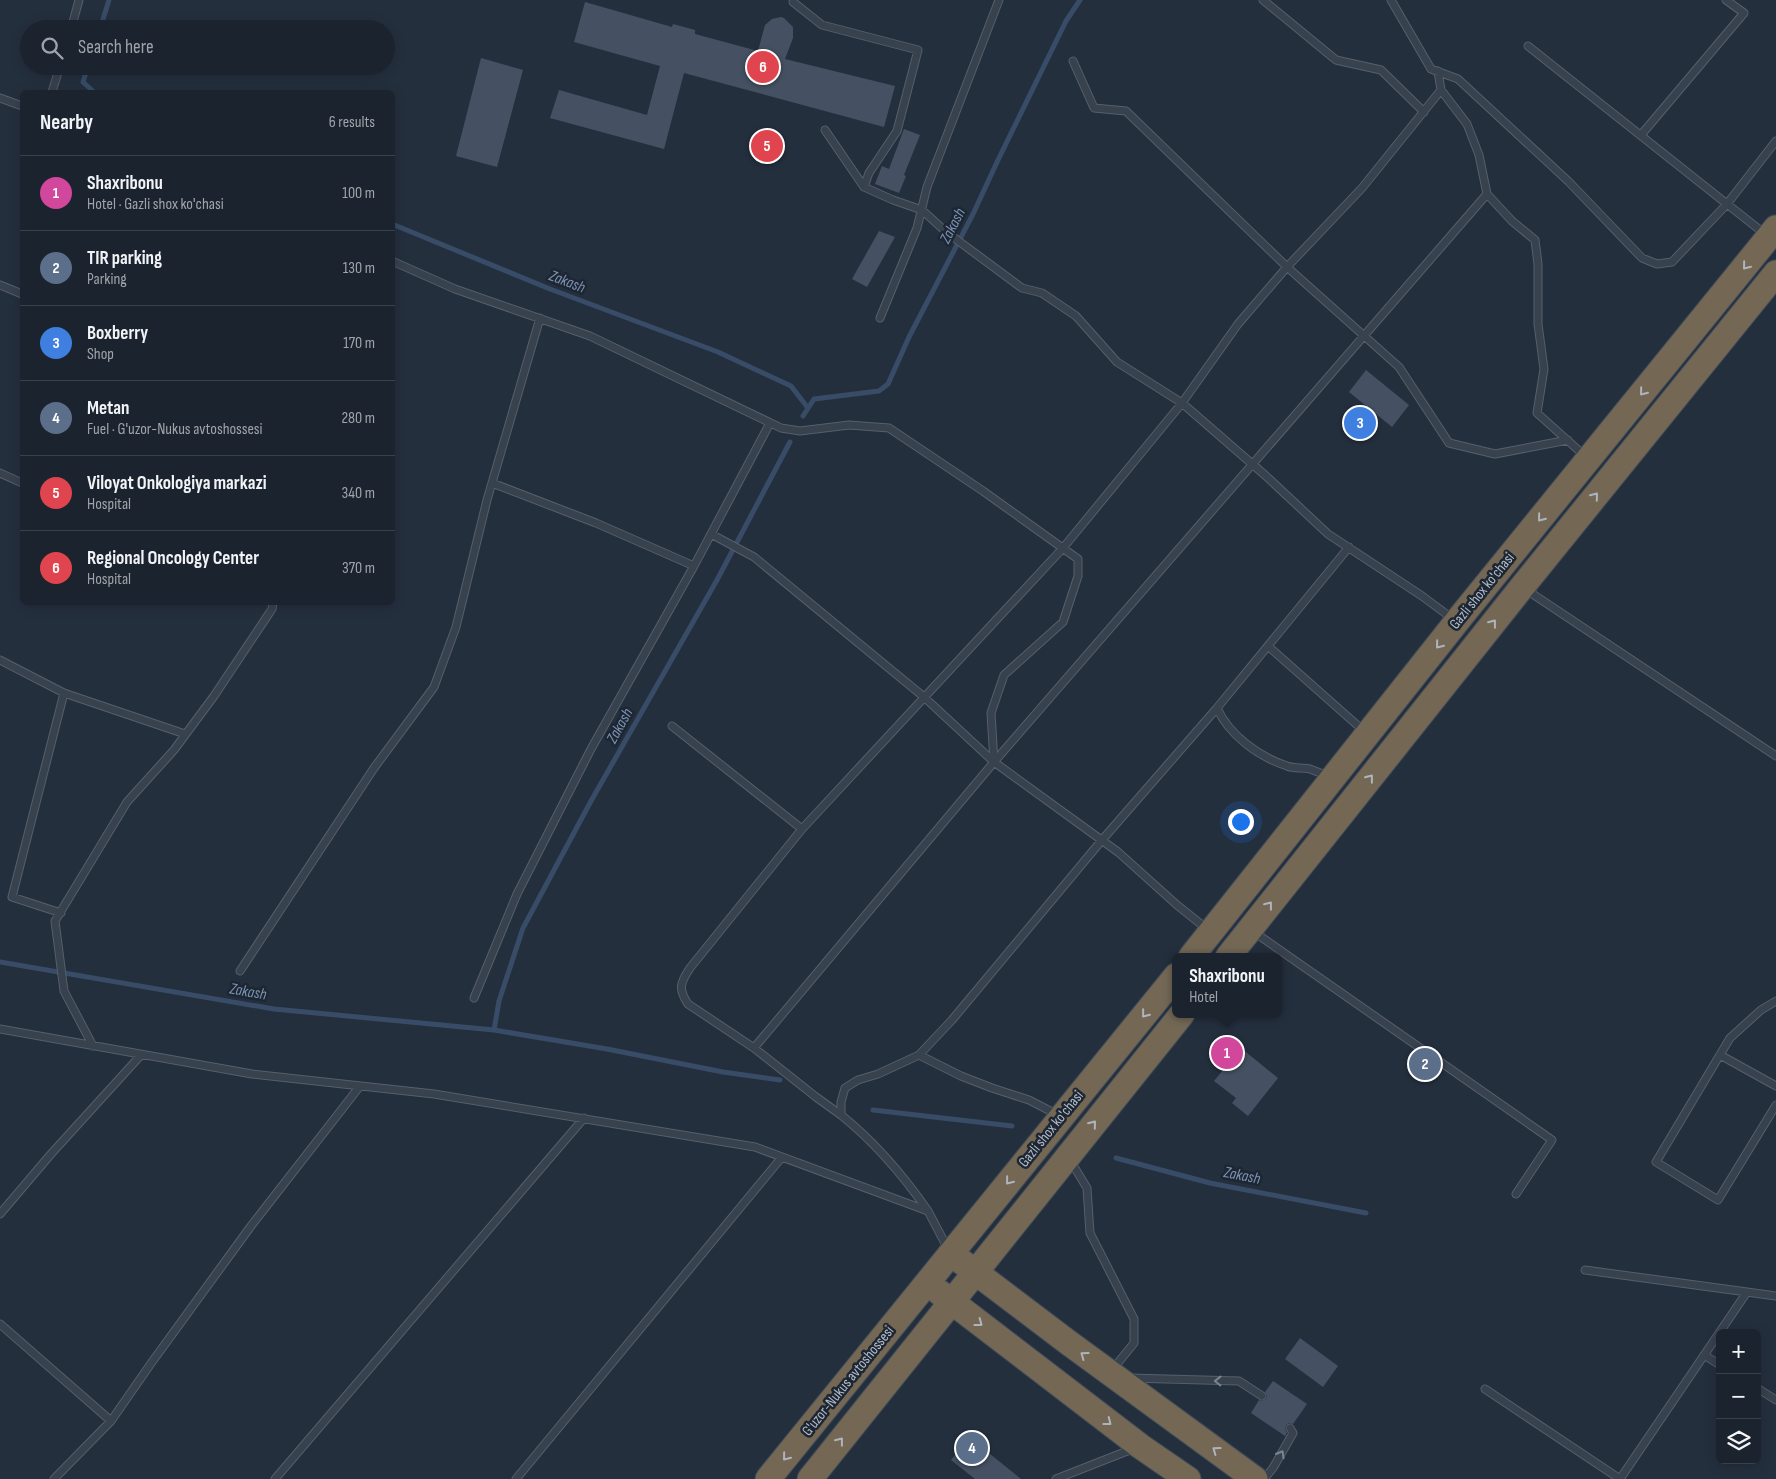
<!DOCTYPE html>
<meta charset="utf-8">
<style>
body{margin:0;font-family:"Sofia Sans Condensed",sans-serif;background:#282f3a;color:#f1f3f6}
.controls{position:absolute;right:15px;bottom:15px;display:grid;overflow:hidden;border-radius:8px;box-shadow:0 2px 12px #0003}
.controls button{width:45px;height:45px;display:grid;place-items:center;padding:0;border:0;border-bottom:1px solid #39404a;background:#1b232e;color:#f1f3f6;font:25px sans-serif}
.you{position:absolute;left:1240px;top:821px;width:18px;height:18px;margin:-12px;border:4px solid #fff;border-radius:50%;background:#1a73e8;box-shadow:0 0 0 8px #1a73e833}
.badge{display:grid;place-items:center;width:32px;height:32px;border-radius:50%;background:#d93025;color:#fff;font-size:16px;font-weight:700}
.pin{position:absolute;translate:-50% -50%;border:2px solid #fff;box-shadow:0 1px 5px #0006}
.popup{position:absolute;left:1172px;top:953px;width:110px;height:65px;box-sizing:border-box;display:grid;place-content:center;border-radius:8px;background:#1b232e;filter:drop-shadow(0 1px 4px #0005);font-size:16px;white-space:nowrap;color:#a0a4aa}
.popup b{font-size:19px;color:#f1f3f6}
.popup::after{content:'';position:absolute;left:50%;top:100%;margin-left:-10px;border:10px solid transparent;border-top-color:#1b232e}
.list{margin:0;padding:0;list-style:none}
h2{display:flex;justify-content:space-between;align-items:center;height:65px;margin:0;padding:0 20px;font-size:21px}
h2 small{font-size:16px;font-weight:400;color:#a0a4aa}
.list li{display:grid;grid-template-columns:32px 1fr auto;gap:15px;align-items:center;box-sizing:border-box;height:75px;padding:0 20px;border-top:1px solid #39404a}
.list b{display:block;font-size:19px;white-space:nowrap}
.list p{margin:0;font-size:16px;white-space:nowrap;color:#a0a4aa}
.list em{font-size:16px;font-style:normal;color:#a0a4aa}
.icon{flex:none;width:28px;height:28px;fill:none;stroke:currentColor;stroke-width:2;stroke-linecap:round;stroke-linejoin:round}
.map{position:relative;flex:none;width:1776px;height:1479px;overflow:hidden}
.search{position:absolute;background:#1b232e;box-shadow:0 2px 12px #0003;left:20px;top:20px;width:375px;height:55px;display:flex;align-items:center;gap:12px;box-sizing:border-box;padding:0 18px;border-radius:28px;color:#a0a4aa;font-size:19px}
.panel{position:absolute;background:#1b232e;box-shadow:0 2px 12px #0003;left:20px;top:90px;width:375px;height:515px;border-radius:8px}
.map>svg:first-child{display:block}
</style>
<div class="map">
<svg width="1776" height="1479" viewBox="0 0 1776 1479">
<rect width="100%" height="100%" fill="#242f3e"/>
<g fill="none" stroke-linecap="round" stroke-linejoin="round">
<path stroke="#394c67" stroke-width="5" d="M100 29 109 0
M88 66 83 82 94 92
M392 224 550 289 718 352 791 386 808 408
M803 416 814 399 879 391 888 384 909 337 973 214 998 160 1066 21 1080 0
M0 962 274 1009 494 1030 607 1049 723 1072 780 1080
M494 1030 499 1001 523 928 591 801 717 580 790 442
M873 1110 1012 1126
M1116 1158 1210 1183 1366 1213"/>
</g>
<path fill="#455162" d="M585 2 672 27 673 24 695 30V34L758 51 765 25 772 19 781 17 784 18 793 27V38L785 59 895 86 884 127 684 73 664 149 550 118 559 90 647 115 660 66 574 42Z
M481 58 523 70 497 167 456 156Z
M904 129 920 135 904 175 906 176 899 193 875 184 882 166 889 169Z
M879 231 895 237 867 287 852 279Z
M1366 370 1409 405 1392 427 1349 392Z
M1241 1048 1278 1078 1248 1116 1232 1103 1236 1098 1214 1081Z
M1300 1338 1338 1366 1323 1387 1285 1359Z
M1273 1381 1307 1404 1293 1424 1289 1423 1286 1425 1285 1429 1287 1433 1285 1436 1251 1413 1259 1400 1262 1401 1266 1399 1267 1396 1265 1392Z
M969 1437 1021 1479H975L951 1460Z"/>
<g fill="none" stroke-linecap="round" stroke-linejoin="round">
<defs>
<path id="lane" d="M1263 0 1336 60 1381 70 1424 112
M1391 0 1431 69 1458 79 1568 181 1642 258 1657 264 1672 262 1727 204 1765 234
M793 2 822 25 918 50 897 131 869 173 864 187
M71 29 79 0
M1528 46 1727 204 1776 141
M1073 61 1094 108 1126 111 1287 267 1399 367 1449 443 1495 454 1568 440
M1438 71 1441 90 1467 124 1479 155 1487 194 1512 221 1535 240 1538 264V324L1544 369 1537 413 1586 457
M52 92 60 66
M0 98 22 106
M825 130 864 187 893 200 922 210 945 231 1022 288 1042 293 1076 316 1117 362 1182 403 1266 476 1328 534 1422 596 1453 619
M1641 135 1744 13 1726 0
M392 261 455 289 590 336 781 428 800 431 849 425 889 428 983 491 1078 559V576L1063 622 1004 675 991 713 994 762 1118 852 1177 905 1207 929
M0 285 22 294
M880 318 917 228 927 187 999 0
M0 473 22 483
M492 483 596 523 694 566
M711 534 754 557 924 697 994 762
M1525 589 1776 756
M1268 646 1365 732
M0 660 64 693 185 734
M1217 708C1229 735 1259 757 1287 766 1294 769 1303 767 1310 769 1316 771 1323 774 1328 777
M672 726 802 829 690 968C680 983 678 989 688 1004L754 1048 816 1097 841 1115
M802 829 1063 548 1182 403 1238 324 1287 267 1362 188 1441 90
M61 913 12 897 64 693
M1254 932 1552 1140 1516 1194
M240 971 374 768 434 687 456 627 487 500 540 318
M474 998 517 894 591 749 694 566 770 423
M1776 1001 1761 1010 1730 1038 1656 1162 1718 1200 1776 1105
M0 1029 252 1074 434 1094 755 1147 928 1211 948 1249
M93 1046 64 991 55 921 127 802 174 750 214 696 272 609 273 602
M754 1048 994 762 1487 194
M919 1055 961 1076 992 1088 1029 1100 1058 1115
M1720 1055 1776 1086
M1070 1160 1087 1188 1090 1233 1134 1319V1343L1113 1369
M928 1211C903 1175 876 1143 841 1115V1102L845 1088 858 1080 878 1074 919 1055 952 1020 1102 840 1217 708 1349 547
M0 1214 51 1154 141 1055
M1585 1270 1747 1292 1620 1479
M1747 1292 1776 1296
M0 1324 111 1421
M1704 1355 1720 1365
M1130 1378 1239 1381 1262 1396
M1757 1388 1776 1400
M1485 1389 1620 1479
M54 1479 111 1421 152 1362 251 1226 360 1086
M275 1479 584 1118
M516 1479 782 1157
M1056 1479 1135 1448
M1264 1479 1273 1468 1293 1433 1290 1428"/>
<path id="highway" d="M1191 957 1462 615 1776 228
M1228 957 1522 587 1776 273
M962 1262 1069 1343 1255 1479
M939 1292 1140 1446 1188 1479
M768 1479 1176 976
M810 1479 1182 1014"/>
</defs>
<use href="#lane" stroke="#565f6c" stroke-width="9"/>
<use href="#highway" stroke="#434c59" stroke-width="27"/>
<use href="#lane" stroke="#38414e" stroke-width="7"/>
<use href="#highway" stroke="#746855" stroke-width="25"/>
</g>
<defs><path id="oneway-chevron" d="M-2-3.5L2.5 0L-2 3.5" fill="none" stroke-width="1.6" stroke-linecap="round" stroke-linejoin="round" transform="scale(1.25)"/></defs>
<g stroke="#aeb4bd">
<use href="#oneway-chevron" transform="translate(1746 266) rotate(129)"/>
<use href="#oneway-chevron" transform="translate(1643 392) rotate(129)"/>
<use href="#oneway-chevron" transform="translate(1595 496) rotate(-51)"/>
<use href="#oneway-chevron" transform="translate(1541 518) rotate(129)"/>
<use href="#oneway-chevron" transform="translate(1493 623) rotate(-52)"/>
<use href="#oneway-chevron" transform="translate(1439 645) rotate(129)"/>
<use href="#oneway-chevron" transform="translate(1370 778) rotate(-52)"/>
<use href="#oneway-chevron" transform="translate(1269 905) rotate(-52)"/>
<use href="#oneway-chevron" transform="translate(1145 1014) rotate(129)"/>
<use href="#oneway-chevron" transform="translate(1093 1124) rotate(-51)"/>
<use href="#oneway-chevron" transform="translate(1009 1181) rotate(129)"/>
<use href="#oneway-chevron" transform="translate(979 1323) rotate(37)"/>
<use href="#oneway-chevron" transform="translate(1084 1355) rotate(-144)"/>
<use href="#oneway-chevron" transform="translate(1108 1422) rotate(38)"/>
<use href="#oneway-chevron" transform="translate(840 1441) rotate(-52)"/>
<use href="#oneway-chevron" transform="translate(1216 1450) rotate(-144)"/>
<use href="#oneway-chevron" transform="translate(786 1457) rotate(129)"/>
</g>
<g stroke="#7c8592">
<use href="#oneway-chevron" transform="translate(1218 1381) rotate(-179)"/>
<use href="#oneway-chevron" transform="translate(1281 1454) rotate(-60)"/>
</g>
<g text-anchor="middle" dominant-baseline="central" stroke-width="5" stroke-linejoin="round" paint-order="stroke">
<g font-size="15" fill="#b4bcc9" stroke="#1d2633">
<text transform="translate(1482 591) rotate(-51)">Gazli shox ko'chasi</text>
<text transform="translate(1051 1129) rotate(-51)">Gazli shox ko'chasi</text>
<text transform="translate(848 1381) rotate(-51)">G'uzor-Nukus avtoshossesi</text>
</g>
<g font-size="16" font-style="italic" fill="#7c92b1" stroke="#1d2633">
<text transform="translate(953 226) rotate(-63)">Zakash</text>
<text transform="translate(567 282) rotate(21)">Zakash</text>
<text transform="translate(620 726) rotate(-61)">Zakash</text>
<text transform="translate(248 992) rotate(10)">Zakash</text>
<text transform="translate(1242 1176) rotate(11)">Zakash</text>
</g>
</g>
</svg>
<div class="controls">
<button>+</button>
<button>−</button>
<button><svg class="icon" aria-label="layers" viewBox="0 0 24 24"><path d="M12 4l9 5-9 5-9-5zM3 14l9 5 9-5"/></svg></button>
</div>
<div class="you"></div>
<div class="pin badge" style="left:1227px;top:1053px;background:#d1479c">1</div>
<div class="popup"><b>Shaxribonu</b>Hotel</div>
<div class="pin badge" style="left:1425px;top:1064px;background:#5c6f8a">2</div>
<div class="pin badge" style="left:1360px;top:423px;background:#3f7fe0">3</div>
<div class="pin badge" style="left:972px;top:1448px;background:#5c6f8a">4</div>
<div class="pin badge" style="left:767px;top:146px;background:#e0444e">5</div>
<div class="pin badge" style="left:763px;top:67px;background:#e0444e">6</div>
<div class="search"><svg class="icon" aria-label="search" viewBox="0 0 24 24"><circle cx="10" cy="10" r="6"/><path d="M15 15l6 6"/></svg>Search here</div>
<section class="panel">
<h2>Nearby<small>6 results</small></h2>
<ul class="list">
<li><span class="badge" style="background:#d1479c">1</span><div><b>Shaxribonu</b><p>Hotel · Gazli shox ko'chasi</p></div><em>100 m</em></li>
<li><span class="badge" style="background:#5c6f8a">2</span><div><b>TIR parking</b><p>Parking</p></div><em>130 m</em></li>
<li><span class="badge" style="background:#3f7fe0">3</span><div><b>Boxberry</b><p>Shop</p></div><em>170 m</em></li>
<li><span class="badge" style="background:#5c6f8a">4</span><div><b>Metan</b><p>Fuel · G'uzor-Nukus avtoshossesi</p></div><em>280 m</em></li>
<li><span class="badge" style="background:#e0444e">5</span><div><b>Viloyat Onkologiya markazi</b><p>Hospital</p></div><em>340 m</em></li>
<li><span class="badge" style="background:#e0444e">6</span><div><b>Regional Oncology Center</b><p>Hospital</p></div><em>370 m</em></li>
</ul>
</section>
</div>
